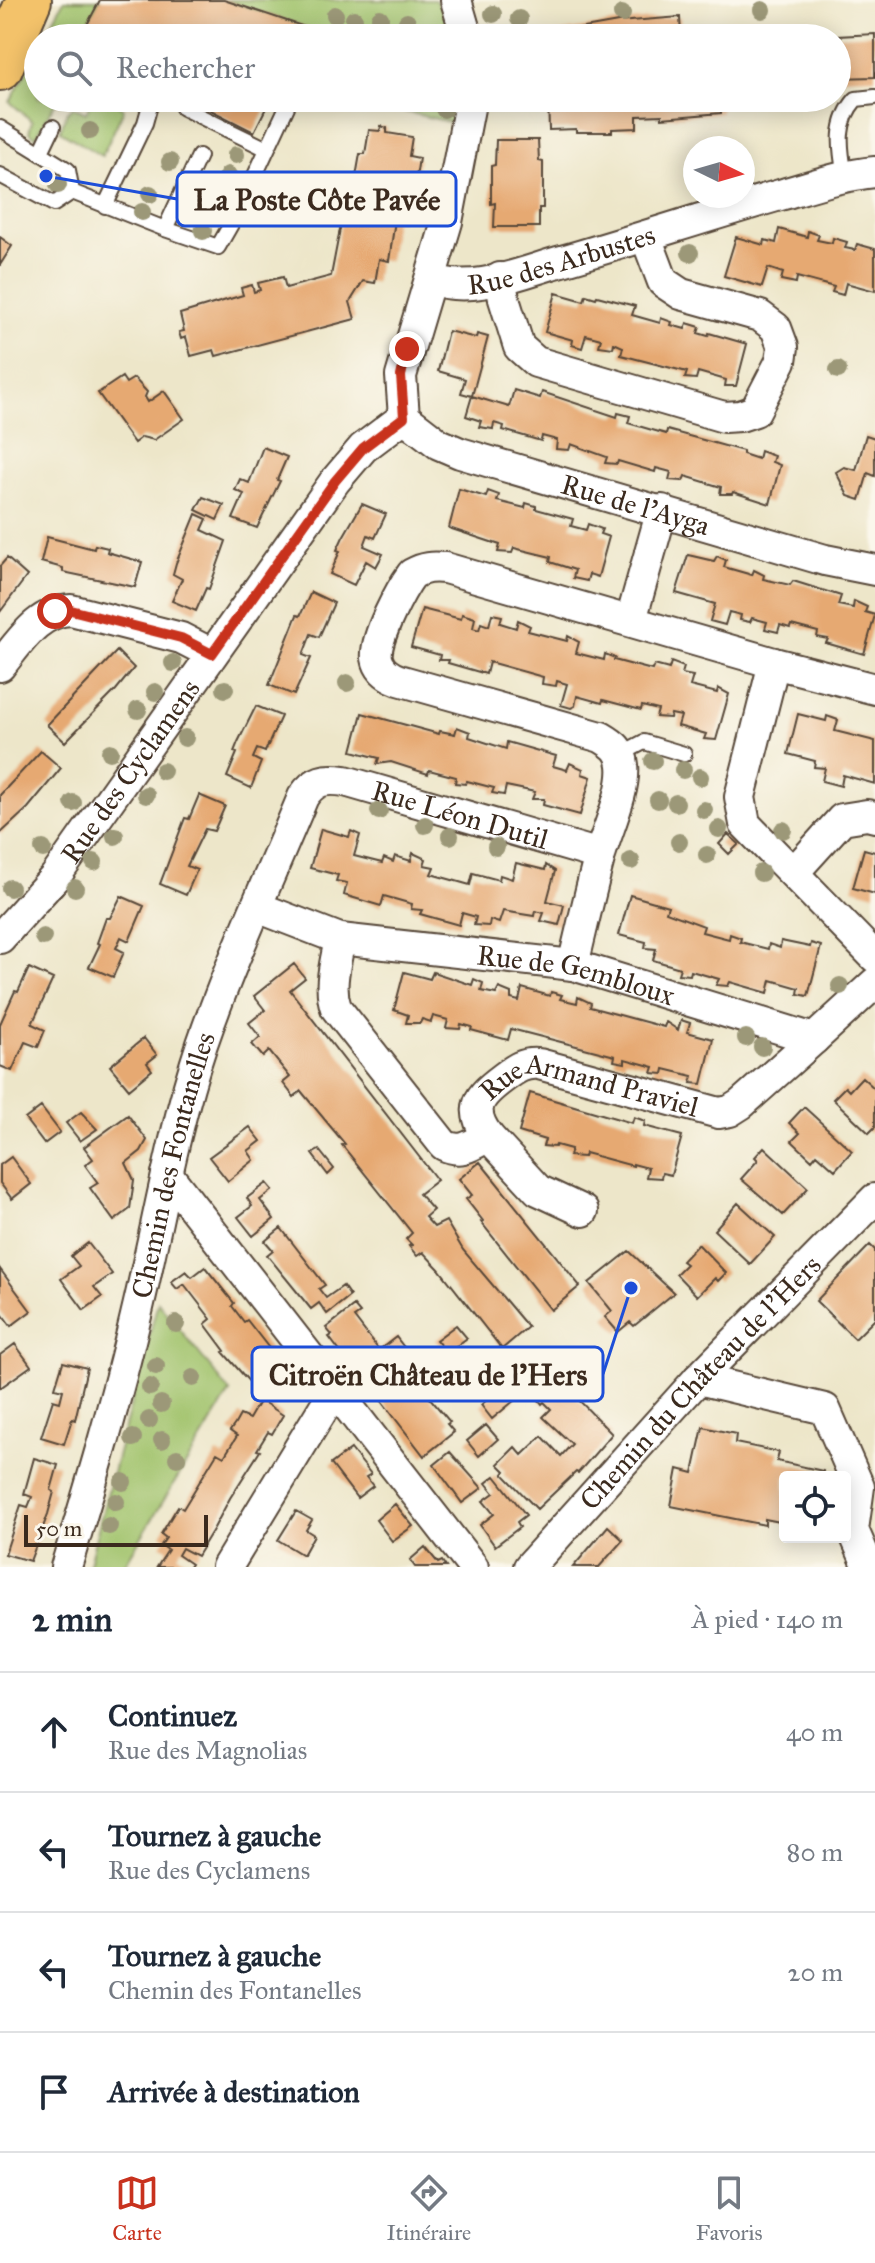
<!DOCTYPE html>
<html lang="fr">
<meta charset="utf-8">
<style>
body{margin:0;font-family:"IM FELL Great Primer",serif;background:#f2f2f3;color:#1f2937}
.controls{position:absolute;right:24px;bottom:24px;display:grid;overflow:hidden;border-radius:8px;box-shadow:0 4px 20px #0003}
.controls button{width:72px;height:72px;display:grid;place-items:center;padding:0;border:0;border-bottom:2px solid #e0e1e3;background:#fff;color:#1f2937;font:40px sans-serif}
.compass{position:absolute;left:683px;top:136px;width:72px;height:72px;border-radius:50%;background:#fff;box-shadow:0 4px 20px #0003;rotate:95deg}
.scale{position:absolute;left:24px;bottom:20px;width:184px;box-sizing:border-box;padding-left:8px;border:4px solid #3b2a1e;border-top:0;font-size:22px;line-height:28px;white-space:nowrap;color:#3b2a1e;-webkit-text-stroke:6px #fbf7ec;paint-order:stroke}
.stop{position:absolute;width:24px;height:24px;margin:-18px;border:6px solid #c8321e;border-radius:50%;background:#fff}
.stop.end{background:#c8321e;border-color:#fff;box-shadow:0 2px 8px #0008}
.list{margin:0;padding:0;list-style:none}
h2{display:flex;justify-content:space-between;align-items:center;height:104px;margin:0;padding:0 32px;font-size:34px}
h2 small{font-size:26px;font-weight:400;color:#747a83}
.list li{display:grid;grid-template-columns:52px 1fr auto;gap:24px;align-items:center;box-sizing:border-box;height:120px;padding:0 32px;border-top:2px solid #e0e1e3}
.list b{display:block;font-size:30px;white-space:nowrap}
.list p{margin:0;font-size:26px;white-space:nowrap;color:#747a83}
.list em{font-size:26px;font-style:normal;color:#747a83}
.icon{flex:none;width:44px;height:44px;fill:none;stroke:currentColor;stroke-width:2;stroke-linecap:round;stroke-linejoin:round}
.map{position:relative;flex:none;width:875px;height:1567px;overflow:hidden}
.search{position:absolute;background:#fff;box-shadow:0 4px 20px #0003;left:24px;right:24px;top:24px;height:88px;display:flex;align-items:center;gap:20px;box-sizing:border-box;padding:0 28px;border-radius:44px;color:#747a83;font-size:30px}
.sheet{height:584px;background:#fff}
nav{display:flex;justify-content:space-around;align-items:center;box-sizing:border-box;height:112px;border-top:2px solid #e0e1e3;background:#fff;font-size:22px;color:#747a83}
nav a{display:grid;justify-items:center;gap:4px}
nav .on{color:#c8321e}
.map>svg:first-child{display:block}
</style>
<div class="map">
<svg width="875" height="1567" viewBox="0 0 875 1567">
<rect width="100%" height="100%" fill="#fbf7ec"/>
<filter id="ink" filterUnits="userSpaceOnUse"><feTurbulence type="fractalNoise" baseFrequency=".0125" numOctaves="2"/><feDisplacementMap in="SourceGraphic" scale="16" xChannelSelector="R" yChannelSelector="G"/><feConvolveMatrix kernelMatrix="1 2 1 2 8 2 1 2 1" color-interpolation-filters="sRGB"/></filter>
<filter id="wash" filterUnits="userSpaceOnUse"><feTurbulence type="fractalNoise" baseFrequency=".006" numOctaves="4" result="noise"/><feDisplacementMap in="SourceGraphic" scale="32" xChannelSelector="R" yChannelSelector="G"/><feGaussianBlur stdDeviation="1.8" result="paint"/><feColorMatrix in="noise" values="0 0 0 0 0 0 0 0 0 0 0 0 0 0 0 0 0 1.4 0 .05"/><feComposite in="paint" operator="in"/></filter>
<g filter="url(#wash)">
<rect width="100%" height="100%" fill="#ede6c9"/>
<path fill="#a1c36c" stroke="#6e7645" stroke-width="2" d="M64 0H100L80 38H44Z
M224 0H435L464 38H337Z
M38 49V98H58L36 137 29 132 32 121 10 102Z
M93 98H121L118 105 124 109 102 156 60 131 67 112 73 107 86 113Z
M347 98H471L466 126Z
M158 1302 230 1392 123 1567H88Z"/>
<g id="blocks">
<path fill="#e6a972" d="M100 0H224L335 37 80 38Z
M680 17 681 36 528 38 618 22Z
M784 34V38H739V35Z
M875 34V77L837 78V36Z
M187 98H271L254 132Z
M548 98H721V113L662 118V115L637 116V128L612 129V132H576V129L549 130Z
M381 126 387 128V133L412 137 409 156 419 158 414 191 406 189 404 201 409 206 408 213 401 216V221L395 220 389 261 379 259 375 283 363 281 350 302 355 319 216 356 214 350 191 356 186 337 181 339 179 332 184 331 180 314 243 295 241 288 252 285 254 292 260 290 258 283 283 277 286 288 331 276 344 208 347 209 350 194H353L360 154H365L369 130 380 131Z
M496 140H538L539 161 543 162V208H539V227H494L495 203 491 204V166L495 165Z
M779 229 807 237 808 231 819 235 817 240 832 243 833 238 847 242 845 248 855 250 857 244 875 249V291L846 283 843 295 832 292 834 287 797 277 796 283 781 280 783 273 768 268 762 287 724 276 736 237 764 245 765 240 776 243Z
M0 237 12 246 0 265Z
M556 293 584 301 586 295 596 298 597 296 635 306 632 315 660 323 661 318 672 322 671 325 685 329 687 323 700 327 698 333 708 336 709 333 747 344 736 386H725L726 380 698 372 696 379 685 378 687 372 621 355 623 347 614 343 613 348 599 346 601 339 586 335 582 348 572 345 573 340 545 332Z
M448 331 476 338 477 334 488 337 472 396 509 407 514 390 540 398 542 392 617 417 618 413 630 416 628 423 666 434 667 430 743 451V454L758 459 760 451 774 456 772 462 780 465 770 504 733 492 732 494H720L721 487 685 476 683 481 669 480 671 472 656 468 655 472 618 461 617 464 605 463 607 457 571 444 569 450 556 449 557 440 542 436 541 441 503 430 504 426 494 423 493 429 479 427 481 421 466 416 472 396 461 393 465 379 438 371Z
M122 377 126 383 134 378 147 392 145 397 148 402 164 391 184 419 154 440 142 437 134 443 98 393Z
M866 435 875 438V476L868 473 860 500 848 496 836 472 844 467 856 470Z
M263 447 287 457 277 480 280 481 257 528 233 519 244 494 235 490 240 479 249 483Z
M459 489 486 497 488 491 499 495 497 501 525 508 526 503 536 506V509L573 519 571 526 586 530 588 524 602 529 600 534 609 537 598 577 589 574 587 581 573 578 575 570 550 562 551 557 514 548 512 553 498 552 500 545 449 528Z
M203 497 224 505 217 520 196 510Z
M362 504 386 514 375 538 368 535 364 546 383 554 376 567 366 561 354 585 330 574 340 551 337 550 343 537Z
M196 514 207 519 202 530 226 541 209 589 206 588 196 611 172 601 182 579 173 574 176 563Z
M47 537 94 549 95 545 108 548 107 552 142 562 135 587 63 572V568L41 562Z
M688 555 714 561 717 556 726 560 724 567 752 575 754 570 764 575 763 579 790 585 793 581 841 596 838 605 853 608 854 601 867 607 865 612 875 615 864 654 826 643 828 639 817 637 818 632 791 625 790 628 780 625 778 632 765 629 767 622 752 618 750 622 740 620 741 615 729 612 725 625 710 621 715 604 676 593Z
M7 558 27 576 0 612V566Z
M311 592 334 603 319 637 311 634 303 655 311 658 294 695 269 685 297 615 300 616Z
M422 609 461 619 462 614 475 618 473 628 479 630 481 623 489 626 492 614 502 616 500 623 516 628 518 620 530 626 528 631 567 641 568 636 579 642 576 653 604 660 605 654 615 658 614 660 652 670 654 665 669 669 671 662 684 667 682 674 693 676 690 686 717 693 718 688 729 694 716 740 704 739 706 734 678 726 681 716 671 714 670 718 656 717 658 710 642 706 641 710 603 700 602 703 577 696 575 706 571 708 561 705 567 684 557 681 556 686 542 684 543 677 489 662 486 674 448 663 449 660H439L440 655 411 647Z
M117 651 134 668 116 690 65 742 47 725Z
M256 706 281 716 265 752 257 749 253 758 261 762 251 788 227 777 237 753 234 752 238 742Z
M362 713 439 734 440 731 455 734 457 727 470 732 469 737 506 749 507 742 556 756 553 766 567 770 570 763 583 769 582 774 591 777 580 815 543 805 544 799H532L535 792 506 786 504 795 492 793 494 788 467 781 466 784 455 783 456 777 429 770 428 774 391 762 377 764 379 758 352 751Z
M798 714 826 721 827 716 838 720 835 731 875 741V784L843 775 841 786 822 781 825 768 814 767 815 761 788 754Z
M41 751 61 768 28 808 0 834V795Z
M199 795 225 806 214 831 205 829 187 866 197 870 186 895 160 884 185 818 189 819Z
M321 829 349 837 351 831 360 835 354 856 382 863 384 858 393 862 395 856 411 861 413 853 426 859 424 865 434 867 431 874 470 885 473 873 499 880 500 875 512 879 516 863 545 870 546 865 555 871 547 901 564 905 559 925 541 921 544 913 535 911 534 916 503 911 499 923 490 920 489 926 474 925 476 917 462 913 459 925 420 914 422 910 411 909 412 904 384 896 381 906 344 895 347 883 336 881 338 875 310 868Z
M728 834 739 844 729 854 719 844Z
M864 849 875 852V894L853 888Z
M630 895 668 906 666 912 704 926 702 932 729 939 730 934 741 938 740 942 768 949 769 944 780 948 781 941 810 947 811 943 821 946 808 996 798 994 799 988 771 980 768 993 730 982 728 986 716 985 719 979 691 971 690 975 678 974 680 968 653 960 656 949 645 948 646 942 619 935Z
M121 896 144 906 129 941 121 937 116 948 124 952 113 977 89 967 100 944 97 943 106 918H110Z
M294 964 305 978 290 990 437 1180 419 1194 433 1210 425 1217 434 1227 446 1221 463 1250 528 1327 502 1349 439 1269 423 1252 417 1256 409 1246 412 1245 406 1239 412 1233 342 1145 345 1144 301 1091 294 1097 283 1083 290 1077 269 1051 263 1057 252 1044 260 1037 249 1023 265 1010 254 996Z
M29 968 53 979 32 1024 45 1030 38 1047 25 1042 12 1071 0 1066V1024L15 991 18 992Z
M404 972 430 979 433 972 472 985 474 979 483 983 481 991 496 994 499 988 511 993V999L519 1001 522 988 550 996 551 992 562 995 560 999 577 1003 578 997 591 1003 590 1007 664 1027 666 1022 678 1030 681 1020 690 1023 687 1032 713 1039 702 1084 691 1083 693 1076 664 1069 663 1074 652 1073 654 1067 625 1059V1063L614 1061 615 1056 511 1029 508 1040 471 1030 472 1027 461 1024 460 1029 446 1028 448 1020 433 1016 431 1022 422 1019 420 1023H406L408 1015 394 1010Z
M144 1038 157 1055 147 1063 152 1070 129 1089 110 1066Z
M862 1077 875 1089V1127L869 1133 833 1099 845 1087 849 1091Z
M530 1093 632 1123 634 1117 645 1121 644 1126 682 1136 671 1175 662 1173 661 1178 646 1177 648 1168 633 1164V1166L585 1153 584 1157 569 1156 571 1149 556 1145 555 1147 543 1146 545 1140 519 1132Z
M41 1107 60 1132 44 1144 25 1119Z
M804 1107 852 1151 835 1170 817 1154 812 1160 792 1141 800 1133 789 1123Z
M81 1112 97 1129 80 1141 66 1123Z
M128 1115 147 1140 141 1151 126 1163 134 1180 130 1209 114 1221 90 1188 98 1183 85 1165 93 1159 84 1147Z
M250 1127 261 1141 248 1151 254 1160 228 1181 209 1157Z
M764 1147 808 1188 783 1215 741 1179 758 1160 755 1157Z
M319 1150 334 1169 328 1175 312 1154Z
M11 1157 31 1184 12 1199 0 1183V1165Z
M480 1162 580 1286 551 1310 481 1222 483 1221 466 1199 472 1195 459 1179Z
M267 1183 273 1190 260 1200 274 1219 253 1236 238 1217 252 1206 247 1198Z
M738 1203 775 1237 750 1264 714 1230Z
M281 1228 325 1285 319 1289 326 1298 343 1286 350 1296 327 1314 319 1303 311 1309 267 1255 273 1250 265 1241Z
M88 1243 112 1274 94 1287 102 1297 84 1310 61 1279 79 1266 71 1256Z
M698 1244 726 1273 718 1281 715 1278 697 1296 676 1274 686 1264 682 1261Z
M870 1245 875 1250V1319L855 1339 816 1301Z
M629 1251 674 1293 634 1326 630 1322 618 1332 605 1317 612 1311 589 1283Z
M205 1267 234 1303 232 1306 244 1322 247 1320 275 1356 272 1359 278 1366 253 1386 223 1352 225 1351 205 1324 211 1319 184 1284 177 1289 171 1282 186 1271 192 1277Z
M0 1269 31 1311 11 1326 0 1311Z
M354 1306 360 1313 354 1317 379 1350 396 1337 413 1359 378 1387 371 1377 374 1375 370 1370 360 1378 329 1337 332 1335 326 1328Z
M456 1325 467 1338 447 1353 436 1340Z
M15 1344 31 1366 0 1388V1355Z
M551 1357 567 1377 559 1385 566 1392 569 1390 612 1434 578 1473 576 1472 537 1509 503 1474 505 1471 498 1464 515 1447 522 1455 542 1436 561 1456 572 1444 543 1417 551 1409 544 1402 542 1404 523 1379Z
M63 1362 87 1368 75 1420 72 1419 64 1444 41 1437 53 1400 60 1402 63 1390 55 1388Z
M405 1382 419 1385 450 1422 447 1424 454 1432 424 1456 381 1400Z
M503 1386 515 1400 492 1419 481 1405Z
M260 1400 283 1415 272 1434 268 1432 257 1450 260 1451 230 1498 214 1528 197 1556 182 1548 178 1555 191 1564 189 1567H157L168 1550 161 1545 166 1538 161 1534 178 1506 183 1509 217 1453 224 1457 237 1436 230 1431 235 1424 240 1415 249 1419Z
M486 1425 498 1439 479 1456 467 1441Z
M703 1427 736 1434 735 1443 779 1452 777 1461 823 1471 822 1477H785V1523L765 1519V1525L671 1506 678 1469 693 1473Z
M351 1449 371 1474 366 1477 373 1486 357 1498 331 1464Z
M450 1452 482 1488 462 1503 434 1465Z
M34 1458 58 1465 51 1490 54 1492 48 1514 30 1561 5 1554 21 1505 28 1507 32 1497 24 1494Z
M495 1476 526 1515 517 1522 520 1527 495 1546 480 1525 494 1514 483 1501 494 1493 486 1483Z
M395 1504 413 1526 392 1541 376 1520Z
M296 1511 312 1520 306 1530 314 1535 303 1555 278 1540Z
M608 1526 623 1540 599 1567H573Z
M425 1547 438 1563 442 1561 446 1567H415L410 1560Z"/>
</g>
</g>
<g filter="url(#ink)">
<use href="#blocks" fill-opacity="0" stroke="#564638" stroke-width="2"/>
<g fill="none" stroke-linecap="round" stroke-linejoin="round">
<defs>
<path id="service" d="M183 108 267 149
M0 128 68 170 72 192 54 204 0 175
M41 152 53 127
M845 177C840 148 835 123 856 99L875 97
M72 192 165 229 218 247 238 212 291 98
M105 206 145 123 152 98
M165 229 199 156
M621 754 644 742 684 754"/>
<g id="minor">
<path d="M456 0 467 38"/>
<path d="M500 278 504 299 519 347 536 362 724 417 740 416 755 411 781 361 783 347 776 328 760 316 681 294 663 282 646 237"/>
<path id="s1" d="M431 279C472 295 522 272 562 261 635 240 707 216 780 195 811 186 843 175 875 172"/>
<path id="s2" d="M404 417 439 444 460 453 825 560 875 570"/>
<path d="M404 417 401 376 447 222 471 98"/>
<path d="M631 620 662 510"/>
<path d="M774 663 740 797 745 824 875 957"/>
<path d="M0 666C20 642 38 611 71 610L181 638 212 654"/>
<path d="M794 872 842 819 867 815 875 817"/>
<path id="s3" d="M257 907 340 939 573 965 814 1039 875 983"/>
<path id="s4" d="M0 938 55 877 335 481 363 448 404 417"/>
<path d="M340 939C336 961 328 986 336 1008L444 1145C461 1154 472 1145 488 1136L538 1190 583 1211"/>
<path d="M573 965C582 928 590 892 600 855 607 830 626 790 623 765 622 750 613 744 601 737L399 680C388 676 379 670 377 658 374 639 401 589 412 574 424 567 433 567 445 568L774 663 875 689"/>
<path id="s5" d="M488 1136C468 1108 479 1096 503 1078 515 1069 524 1062 539 1064L719 1113 730 1111 741 1104 814 1039"/>
<path d="M167 1174 473 1567"/>
<path d="M698 1379 825 1409 859 1487 853 1530 869 1567"/>
<path id="s6" d="M66 1567C91 1484 116 1401 136 1316 158 1225 172 1133 202 1044 231 960 269 879 303 797 314 780 325 778 345 781L600 855"/>
<path d="M227 1567 334 1391"/>
<path id="s7" d="M529 1567 698 1379 875 1199"/>
</g>
<path id="primary" d="M0 68 29 0"/>
</defs>
<use href="#service" stroke="#564638" stroke-width="18"/>
<use href="#minor" stroke="#564638" stroke-width="34"/>
<use href="#primary" stroke="#564638" stroke-width="48"/>
<use href="#service" stroke="#fff" stroke-width="14"/>
<use href="#minor" stroke="#fff" stroke-width="30"/>
<use href="#primary" stroke="#f3c26a" stroke-width="44"/>
</g>
<g fill="#9c9878">
<circle cx="762" cy="10" r="9"/>
<circle cx="493" cy="14" r="9"/>
<circle cx="622" cy="14" r="9"/>
<circle cx="335" cy="15" r="9"/>
<circle cx="380" cy="18" r="9"/>
<circle cx="354" cy="19" r="9"/>
<circle cx="519" cy="19" r="9"/>
<circle cx="407" cy="22" r="9"/>
<circle cx="444" cy="109" r="9"/>
<circle cx="90" cy="131" r="9"/>
<circle cx="236" cy="155" r="9"/>
<circle cx="170" cy="162" r="9"/>
<circle cx="228" cy="175" r="9"/>
<circle cx="58" cy="185" r="9"/>
<circle cx="150" cy="194" r="9"/>
<circle cx="142" cy="212" r="9"/>
<circle cx="203" cy="231" r="9"/>
<circle cx="690" cy="253" r="9"/>
<circle cx="838" cy="370" r="9"/>
<circle cx="173" cy="663" r="9"/>
<circle cx="347" cy="683" r="9"/>
<circle cx="225" cy="689" r="9"/>
<circle cx="155" cy="692" r="9"/>
<circle cx="138" cy="710" r="9"/>
<circle cx="185" cy="738" r="9"/>
<circle cx="110" cy="752" r="9"/>
<circle cx="653" cy="761" r="9"/>
<circle cx="683" cy="770" r="9"/>
<circle cx="163" cy="771" r="9"/>
<circle cx="700" cy="777" r="9"/>
<circle cx="146" cy="795" r="9"/>
<circle cx="658" cy="800" r="9"/>
<circle cx="73" cy="803" r="9"/>
<circle cx="676" cy="803" r="9"/>
<circle cx="704" cy="810" r="9"/>
<circle cx="379" cy="811" r="9"/>
<circle cx="425" cy="825" r="9"/>
<circle cx="719" cy="829" r="9"/>
<circle cx="783" cy="830" r="9"/>
<circle cx="115" cy="836" r="9"/>
<circle cx="450" cy="836" r="9"/>
<circle cx="679" cy="842" r="9"/>
<circle cx="496" cy="847" r="9"/>
<circle cx="43" cy="849" r="9"/>
<circle cx="707" cy="855" r="9"/>
<circle cx="631" cy="861" r="9"/>
<circle cx="94" cy="862" r="9"/>
<circle cx="761" cy="873" r="9"/>
<circle cx="10" cy="888" r="9"/>
<circle cx="75" cy="888" r="9"/>
<circle cx="43" cy="937" r="9"/>
<circle cx="840" cy="986" r="9"/>
<circle cx="746" cy="1038" r="9"/>
<circle cx="762" cy="1047" r="9"/>
<circle cx="176" cy="1324" r="9"/>
<circle cx="156" cy="1366" r="9"/>
<circle cx="193" cy="1378" r="9"/>
<circle cx="150" cy="1387" r="9"/>
<circle cx="161" cy="1404" r="9"/>
<circle cx="149" cy="1420" r="9"/>
<circle cx="133" cy="1438" r="9"/>
<circle cx="162" cy="1440" r="9"/>
<circle cx="177" cy="1458" r="9"/>
<circle cx="123" cy="1482" r="9"/>
<circle cx="116" cy="1502" r="9"/>
<circle cx="109" cy="1526" r="9"/>
</g>
</g>
<g fill="none" stroke-linecap="round" stroke-linejoin="round" filter="url(#ink)">
<path stroke="#c8321e" stroke-width="10" d="M55 611 71 610 181 638 212 654 335 481 363 448 404 417 401 376 407 349"/>
</g>
<g text-anchor="middle" dominant-baseline="central" stroke-width="7" stroke-linejoin="round" paint-order="stroke">
<g font-size="28" fill="#3b2a1e" stroke="#fbf7ec">
<text stroke="none"><textPath href="#s1" startOffset="134">Rue des Arbustes</textPath></text>
<text stroke="none"><textPath href="#s2" startOffset="250">Rue de l'Ayga</textPath></text>
<text stroke="none"><textPath href="#s4" startOffset="212">Rue des Cyclamens</textPath></text>
<text stroke="none"><textPath href="#s6" startOffset="976">Rue Léon Dutil</textPath></text>
<text stroke="none"><textPath href="#s3" startOffset="328">Rue de Gembloux</textPath></text>
<text stroke="none"><textPath href="#s5" startOffset="160">Rue Armand Praviel</textPath></text>
<text stroke="none"><textPath href="#s6" startOffset="416">Chemin des Fontanelles</textPath></text>
<text stroke="none"><textPath href="#s7" startOffset="252">Chemin du Château de l'Hers</textPath></text>
</g>
</g>
<path fill="none" stroke="#1d4ed8" stroke-width="3" d="M46 176L177 199M631 1288L603 1374"/>
<g fill="#1d4ed8" stroke="#fbf7ec" stroke-width="3">
<circle cx="46" cy="176" r="8"/>
<circle cx="631" cy="1288" r="8"/>
</g>
<g fill="#fbf7ec" stroke="#1d4ed8" stroke-width="3">
<rect x="177" y="172" width="279" height="54" rx="8"/>
<rect x="252" y="1347" width="351" height="54" rx="8"/>
</g>
<g font-size="30" text-anchor="middle" font-weight="bold" fill="#3b2a1e">
<text x="317" y="210">La Poste Côte Pavée</text>
<text x="428" y="1385">Citroën Château de l'Hers</text>
</g>
</svg>
<div class="controls">
<button><svg class="icon" aria-label="locate" viewBox="0 0 24 24"><circle cx="12" cy="12" r="6"/><path d="M12 2v4M12 18v4M2 12h4M18 12h4"/></svg></button>
</div>
<svg class="compass" viewBox="-18 -18 36 36"><path d="M0-13l5 13h-10z" fill="#e53935"/><path d="M0 13l5-13h-10z" fill="#747a83"/></svg>
<div class="scale">50 m</div>
<div class="stop" style="left:55px;top:611px"></div>
<div class="stop end" style="left:407px;top:349px"></div>
<div class="search"><svg class="icon" aria-label="search" viewBox="0 0 24 24"><circle cx="10" cy="10" r="6"/><path d="M15 15l6 6"/></svg>Rechercher</div>
</div>
<section class="sheet">
<h2>2 min<small>À pied · 140 m</small></h2>
<ul class="list">
<li><svg class="icon" aria-label="ahead" viewBox="0 0 24 24"><path d="M12 20V5M6 11l6-6 6 6"/></svg><div><b>Continuez</b><p>Rue des Magnolias</p></div><em>40 m</em></li>
<li><svg class="icon" aria-label="left" viewBox="0 0 24 24"><path d="M17 20v-9H6M10 6l-5 5 5 5"/></svg><div><b>Tournez à gauche</b><p>Rue des Cyclamens</p></div><em>80 m</em></li>
<li><svg class="icon" aria-label="left" viewBox="0 0 24 24"><path d="M17 20v-9H6M10 6l-5 5 5 5"/></svg><div><b>Tournez à gauche</b><p>Chemin des Fontanelles</p></div><em>20 m</em></li>
<li><svg class="icon" aria-label="arrive" viewBox="0 0 24 24"><path d="M6 21V4h12l-3 4 3 4H6"/></svg><div><b>Arrivée à destination</b></div></li>
</ul>
</section>
<nav>
<a class="on"><svg class="icon" aria-label="map" viewBox="0 0 24 24"><path d="M3 6l6-2 6 2 6-2v14l-6 2-6-2-6 2zM9 4v14M15 6v14"/></svg>Carte</a>
<a><svg class="icon" aria-label="directions" viewBox="0 0 24 24"><path d="M12 3l9 9-9 9-9-9zM9 14v-3h6M13 9l2 2-2 2"/></svg>Itinéraire</a>
<a><svg class="icon" aria-label="saved" viewBox="0 0 24 24"><path d="M7 4h10v16l-5-4-5 4z"/></svg>Favoris</a>
</nav>
